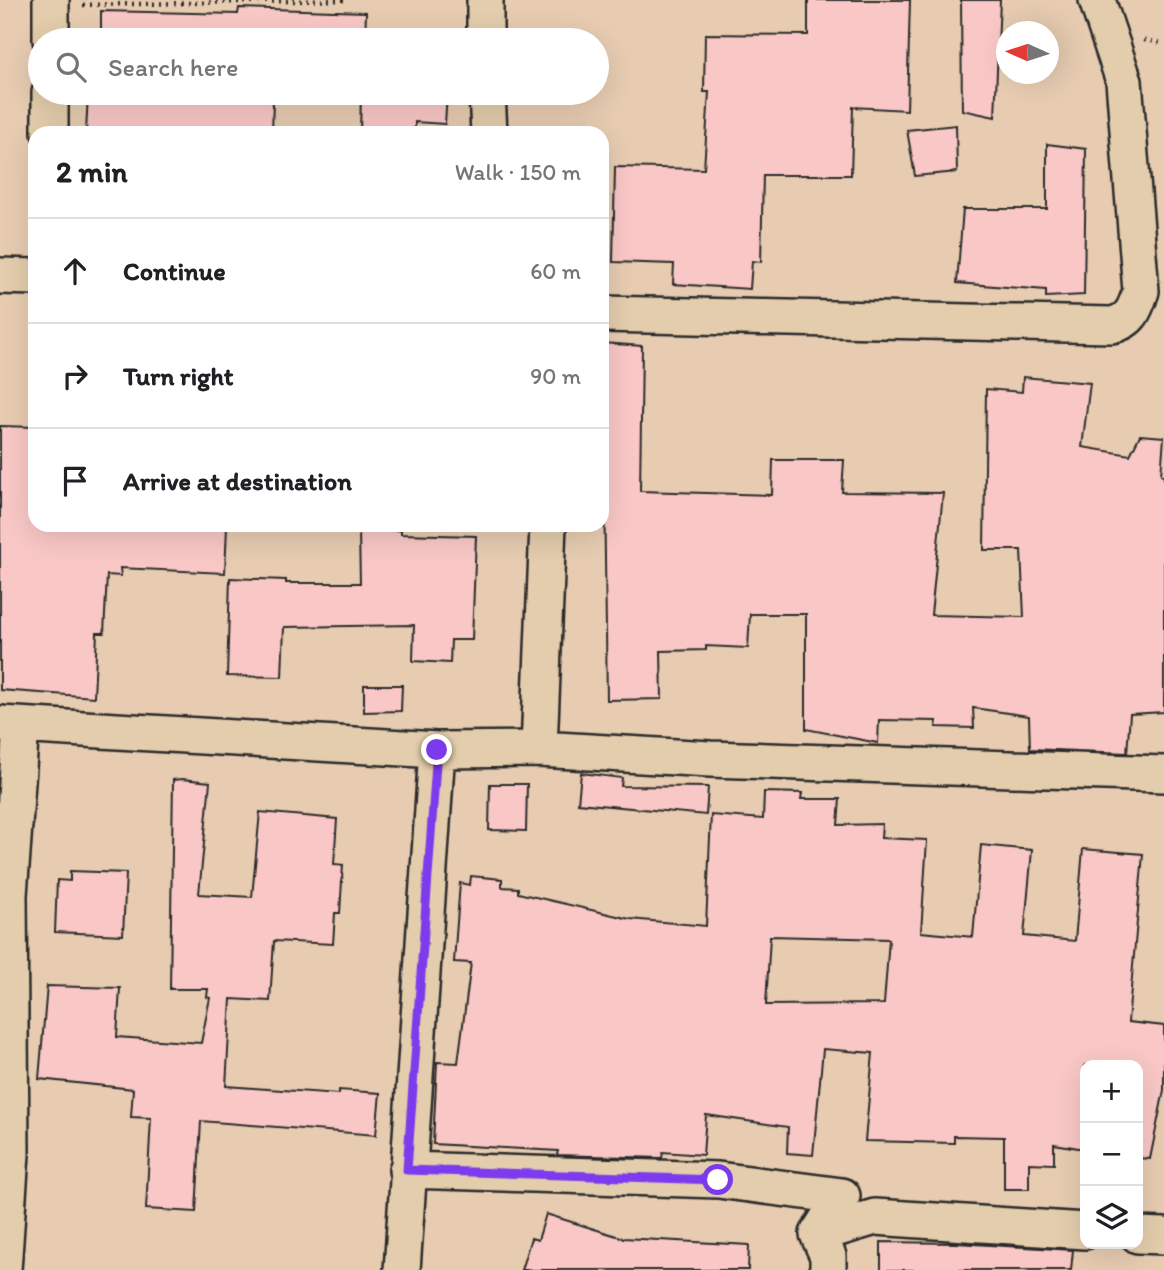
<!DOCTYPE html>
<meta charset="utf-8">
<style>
body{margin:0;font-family:Itim,sans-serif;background:#f2f2f2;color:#202124}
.controls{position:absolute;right:21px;bottom:21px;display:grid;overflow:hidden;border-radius:14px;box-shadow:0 7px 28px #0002}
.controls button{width:63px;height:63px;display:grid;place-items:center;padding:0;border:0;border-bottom:2px solid #e0e0e0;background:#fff;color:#202124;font:35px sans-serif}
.compass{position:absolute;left:996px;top:21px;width:63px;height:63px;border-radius:50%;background:#fff;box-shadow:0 7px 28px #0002;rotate:273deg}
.stop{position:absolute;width:21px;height:21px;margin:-16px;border:5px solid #7c3aed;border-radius:50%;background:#fff}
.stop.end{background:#7c3aed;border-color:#fff;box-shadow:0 2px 7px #0008}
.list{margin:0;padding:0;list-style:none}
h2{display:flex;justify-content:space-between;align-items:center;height:91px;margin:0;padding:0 28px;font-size:30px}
h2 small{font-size:23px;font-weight:400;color:#757577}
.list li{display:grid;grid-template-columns:46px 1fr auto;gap:21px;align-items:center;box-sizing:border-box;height:105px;padding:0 28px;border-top:2px solid #e0e0e0}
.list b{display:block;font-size:26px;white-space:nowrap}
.list em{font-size:23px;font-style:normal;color:#757577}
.icon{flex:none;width:38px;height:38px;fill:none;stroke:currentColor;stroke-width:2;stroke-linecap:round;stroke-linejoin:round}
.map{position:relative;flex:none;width:1164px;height:1270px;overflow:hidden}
.search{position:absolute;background:#fff;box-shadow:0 7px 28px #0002;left:28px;top:28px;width:581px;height:77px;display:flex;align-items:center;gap:18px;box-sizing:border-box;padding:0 24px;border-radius:38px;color:#757577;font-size:26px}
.panel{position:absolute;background:#fff;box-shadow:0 7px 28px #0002;left:28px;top:126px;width:581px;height:406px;border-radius:21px}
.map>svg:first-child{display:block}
</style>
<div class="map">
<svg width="1164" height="1270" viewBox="0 0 1164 1270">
<rect width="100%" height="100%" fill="#e7ccb1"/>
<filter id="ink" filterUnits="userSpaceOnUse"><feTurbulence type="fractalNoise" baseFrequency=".0143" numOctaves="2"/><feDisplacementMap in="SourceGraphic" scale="14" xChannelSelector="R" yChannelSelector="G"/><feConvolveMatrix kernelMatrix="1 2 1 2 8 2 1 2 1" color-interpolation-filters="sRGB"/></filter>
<g filter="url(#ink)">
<path fill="#f9c8c6" stroke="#2b2b2b" stroke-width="2" fill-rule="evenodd" d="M808 0H910L907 110 853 107 851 175H763L761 262 752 261 750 289 673 284 674 264 613 262 615 167 704 169 709 92H704L705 34 808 35Z
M961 0H1000L995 117 962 110Z
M239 8 366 12 365 40H101V11L238 14Z
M88 93H245V98L273 100 272 133H86Z
M361 93H447L445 124 415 122V133H360Z
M956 125 957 172 915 176 907 130Z
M1047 144 1086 149 1084 295 1046 297V290L957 283 963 209H1047Z
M602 343 642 346 640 491 772 495 773 460H844L842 492 943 493 931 615 1024 617 1021 550H984L986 389 1022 392 1023 377 1090 383 1082 447 1130 455 1140 435 1164 437 1161 475 1164 477V712L1130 714 1127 753 1030 749 1029 716 973 708 974 728 936 727 937 721 879 720 878 743 806 729V614H750L748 648 706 646V650L661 651 662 699 607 700Z
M0 426 35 427V525L227 526 225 573 120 568 121 576 107 575 104 633H97L94 697 0 690Z
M401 530V534L476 536 472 640H451L450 663 413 661 414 625 284 627 282 677 227 676 230 578 286 580V583H360L359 531Z
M364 685H402L401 711 364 712Z
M581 773 622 778 621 786 708 787 706 815 578 803Z
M182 779 210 782 199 894 252 897 260 812 337 819 334 864 343 865 340 913H335L333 944 274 941 270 1001 231 999 226 1086 339 1094V1090L380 1093 376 1135 201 1121 196 1212 146 1209 151 1118 131 1117 133 1089 39 1079 47 986 120 988 117 1037 201 1043 210 998 207 997 208 989H170L173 780Z
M490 784H527L526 831 489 830Z
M764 792 802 793 801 799H840L838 825 882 824 881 838 927 840 921 932 973 937 981 845 1032 850 1024 936 1075 941 1083 849 1143 854 1128 1022 1164 1026V1090L1150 1159 1138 1158V1065H1085V1149L1054 1144V1164L1029 1163V1189H1004V1137L954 1136V1143L865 1141 873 1053 823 1049 813 1155 787 1153 788 1127 706 1115 703 1155 663 1152 662 1158 557 1155 558 1151 433 1144 437 1062 458 1063 471 963 454 962 460 883 470 885 471 876 502 879V887L518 888V893L630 919 706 926 711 815 763 819ZM770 936 889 939 884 1004 766 1005Z
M70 871 126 873 123 935 55 932 57 880 70 881Z
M546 1214 623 1238 749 1245 748 1270H521L531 1238 538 1240Z
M881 1242 956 1243 1073 1250 1071 1270H881Z"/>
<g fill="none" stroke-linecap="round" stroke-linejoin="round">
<defs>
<path id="minor" d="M51 40V0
M485 40V0
M487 93 489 133
M50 133V93
M0 276 35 277
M602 314 1112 325C1131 321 1135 309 1141 291L1124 81 1097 0
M0 724 437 750 539 749 710 759 1164 774
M539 749 548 525
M407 1170 718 1180 842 1196 818 1234 828 1256V1270
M818 1234 875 1217 1085 1231
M1138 1235 1164 1236
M3 1270 11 1154 9 895 21 726
M402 1270 437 750"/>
</defs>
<use href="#minor" stroke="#2b2b2b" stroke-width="40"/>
<path stroke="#2b2b2b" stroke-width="4.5" stroke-dasharray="2 5" stroke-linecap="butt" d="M83 5 347 0
M1144 40 1164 43"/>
<use href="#minor" stroke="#e3cdac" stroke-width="35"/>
</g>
</g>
<g fill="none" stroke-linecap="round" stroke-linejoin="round" filter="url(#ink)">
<path stroke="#7c3aed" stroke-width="9" d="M437 750 407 1170 718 1180"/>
</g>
</svg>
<div class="controls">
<button>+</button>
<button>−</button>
<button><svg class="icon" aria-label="layers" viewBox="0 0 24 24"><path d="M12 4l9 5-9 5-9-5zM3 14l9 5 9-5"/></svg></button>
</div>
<svg class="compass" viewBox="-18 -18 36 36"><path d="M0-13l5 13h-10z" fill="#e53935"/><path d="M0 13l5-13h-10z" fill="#757577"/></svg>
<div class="stop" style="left:718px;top:1180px"></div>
<div class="stop end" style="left:437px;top:750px"></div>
<div class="search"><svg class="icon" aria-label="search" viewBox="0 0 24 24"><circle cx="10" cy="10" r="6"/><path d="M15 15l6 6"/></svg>Search here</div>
<section class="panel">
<h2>2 min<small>Walk · 150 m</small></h2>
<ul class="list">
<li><svg class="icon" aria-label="ahead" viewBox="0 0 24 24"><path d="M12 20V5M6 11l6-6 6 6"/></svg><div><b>Continue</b></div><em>60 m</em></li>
<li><svg class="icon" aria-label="right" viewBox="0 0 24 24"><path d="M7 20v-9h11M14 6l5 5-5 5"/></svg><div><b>Turn right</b></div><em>90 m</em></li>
<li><svg class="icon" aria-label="arrive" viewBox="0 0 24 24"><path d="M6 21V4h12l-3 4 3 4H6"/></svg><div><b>Arrive at destination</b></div></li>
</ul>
</section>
</div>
